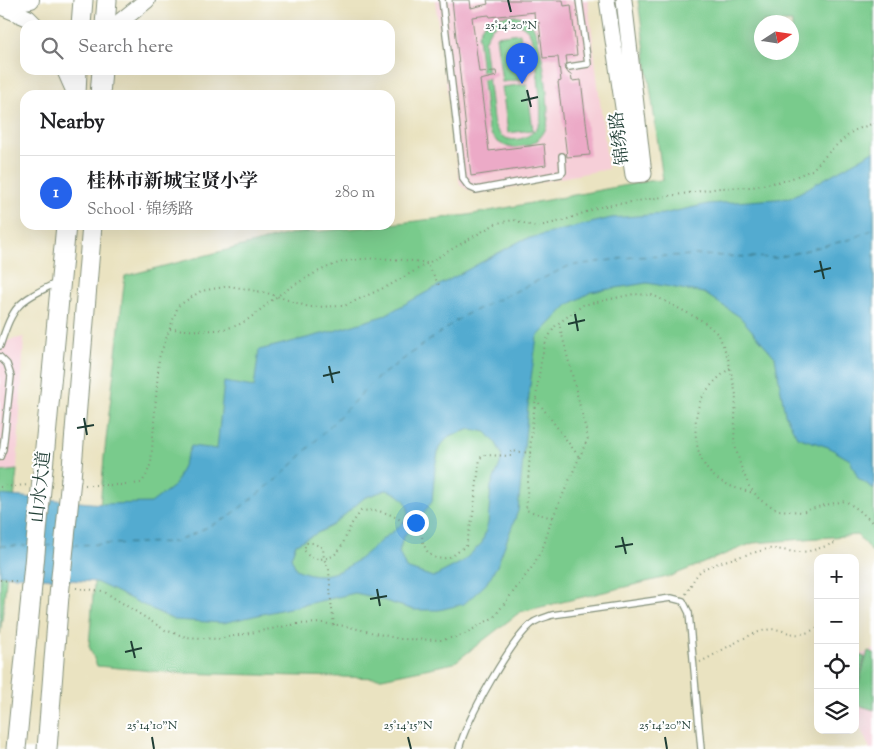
<!DOCTYPE html>
<meta charset="utf-8">
<style>
body{margin:0;font-family:"Sorts Mill Goudy","Noto Serif SC",serif;background:#f6f6f6;color:#202124}
.controls{position:absolute;right:15px;bottom:15px;display:grid;overflow:hidden;border-radius:10px;box-shadow:0 5px 20px #0002}
.controls button{width:45px;height:45px;display:grid;place-items:center;padding:0;border:0;border-bottom:1px solid #e0e0e0;background:#fff;color:#202124;font:25px sans-serif}
.compass{position:absolute;left:754px;top:15px;width:45px;height:45px;border-radius:50%;background:#fff;box-shadow:0 5px 20px #0002;rotate:78deg}
.you{position:absolute;left:415px;top:522px;width:18px;height:18px;margin:-12px;border:4px solid #fff;border-radius:50%;background:#1a73e8;box-shadow:0 0 0 8px #1a73e833}
.badge{display:grid;place-items:center;width:32px;height:32px;border-radius:50%;background:#2563eb;color:#fff;font-size:16px;font-weight:700}
.pin{position:absolute;translate:-50% -41px;filter:drop-shadow(0 1px 2px #0008)}
.pin::after{content:'';position:absolute;top:26px;width:18px;height:15px;background:inherit;clip-path:polygon(0 0,100% 0,50% 100%)}
.list{margin:0;padding:0;list-style:none}
h2{display:flex;justify-content:space-between;align-items:center;height:65px;margin:0;padding:0 20px;font-size:21px}
h2 small{font-size:16px;font-weight:400;color:#757577}
.list li{display:grid;grid-template-columns:32px 1fr auto;gap:15px;align-items:center;box-sizing:border-box;height:75px;padding:0 20px;border-top:1px solid #e0e0e0}
.list b{display:block;font-size:19px;white-space:nowrap}
.list p{margin:0;font-size:16px;white-space:nowrap;color:#757577}
.list em{font-size:16px;font-style:normal;color:#757577}
.icon{flex:none;width:28px;height:28px;fill:none;stroke:currentColor;stroke-width:2;stroke-linecap:round;stroke-linejoin:round}
.map{position:relative;flex:none;width:874px;height:749px;overflow:hidden}
.search{position:absolute;background:#fff;box-shadow:0 5px 20px #0002;left:20px;top:20px;width:375px;height:55px;display:flex;align-items:center;gap:12px;box-sizing:border-box;padding:0 18px;border-radius:15px;color:#757577;font-size:19px}
.panel{position:absolute;background:#fff;box-shadow:0 5px 20px #0002;left:20px;top:90px;width:375px;height:140px;border-radius:15px}
.map>svg:first-child{display:block}
</style>
<div class="map">
<svg width="874" height="749" viewBox="0 0 874 749">
<rect width="100%" height="100%" fill="#fff"/>
<filter id="ink" filterUnits="userSpaceOnUse"><feTurbulence type="fractalNoise" baseFrequency=".02" numOctaves="2"/><feDisplacementMap in="SourceGraphic" scale="10" xChannelSelector="R" yChannelSelector="G"/><feConvolveMatrix kernelMatrix="1 2 1 2 8 2 1 2 1" color-interpolation-filters="sRGB"/></filter>
<filter id="wash" filterUnits="userSpaceOnUse"><feTurbulence type="fractalNoise" baseFrequency=".0096" numOctaves="4" result="noise"/><feDisplacementMap in="SourceGraphic" scale="20" xChannelSelector="R" yChannelSelector="G"/><feGaussianBlur stdDeviation="1.12" result="paint"/><feColorMatrix in="noise" values="0 0 0 0 0 0 0 0 0 0 0 0 0 0 0 0 0 1.4 0 .05"/><feComposite in="paint" operator="in"/></filter>
<g filter="url(#wash)">
<rect width="100%" height="100%" fill="#eae3c1"/>
<path fill="#f6cfd8" d="M435 0H588L608 169 476 194 460 185Z
M24 337 17 470 0 472V342Z
M874 649V749H870L855 717V657Z"/>
<path fill="#79cb8c" stroke="#4c8460" fill-rule="evenodd" d="M638 0H874V554L857 535 753 543 671 576 520 612 454 663 382 678 176 673 97 666 89 646 104 457 125 276 289 234 390 225V224L468 215 648 181 663 180ZM762 22H792V52H762Z
M507 15C516 15 525 16 531 23 542 36 551 109 547 125 539 153 499 156 488 129L478 36C482 21 492 17 507 15ZM504 21C514 21 526 25 530 34 535 43 543 113 540 122 535 136 515 145 502 136 497 132 494 125 493 119L484 41 492 27Z
M520 33 526 79 502 82 496 36Z
M527 84 533 130 508 133 502 87Z
M17 470 3 611 0 634V472Z
M868 651 874 653V710L855 704V697Z
M859 655 865 657 855 692V657Z"/>
<path fill="#53abd0" stroke="#397482" fill-rule="evenodd" d="M874 151V489L858 478 850 460 828 447 797 437 785 414 775 357 740 317 704 293 647 283 591 292 568 305 537 337 530 385 518 511 497 566 486 584 464 604 439 610H414L369 596 355 593 223 623 174 620 96 582 0 575V495L102 504 151 503 175 485 191 446 217 449 224 382 254 387 259 350 334 331 383 316 522 240 611 218 663 214 708 204 790 198ZM471 429 486 432 496 443 502 455 500 464 491 486 488 523 482 543 462 562 433 577 406 568 399 552 403 537 432 502 435 467 439 448 449 436ZM386 490C398 492 413 504 407 517 402 526 392 532 384 538 358 560 333 587 296 569L291 557 296 544 333 525 364 498Z"/>
<g fill="none" stroke-linecap="round" stroke-linejoin="round">
<path stroke="#31646b" stroke-width="1" stroke-dasharray="6 5" stroke-linecap="butt" d="M72 545 176 542 227 518 282 475 376 379 463 316 569 266 633 257 699 255 776 258 851 239 874 229
M0 546H26
M45 546 56 545"/>
</g>
<g id="blocks">
<path fill="#ecaac7" d="M452 0H470L471 8 488 4 487 0H563L564 6 571 5 577 55 566 56 567 63 564 67 569 74H571L572 81 581 80 590 155 567 157 558 82 561 81 558 57 543 58 539 22 535 23 534 12 490 17 489 15 472 17 479 72 496 71 497 76 480 80 489 151 544 144 546 165 471 176Z"/>
</g>
</g>
<g filter="url(#ink)">
<use href="#blocks" fill-opacity="0" stroke="#84907a" stroke-width="1"/>
<g fill="none" stroke-linecap="round" stroke-linejoin="round">
<defs>
<path id="service" d="M442 0 463 179 469 187 476 190 561 174 563 172 562 156
M569 67 588 64 579 0
M0 346C14 303 18 302 58 282
M0 357 7 364 11 376 3 449 0 457
M459 749C466 721 511 639 534 622 539 619 547 617 552 615L671 598 683 601 689 613 701 749"/>
<path id="tertiary" d="M607 0 633 175 644 174 624 0"/>
<path id="secondary" d="M0 4 31 0
M0 6 28 18 35 25
M119 25 121 21 147 0
M65 70 76 95"/>
<path id="primary" d="M81 25 83 0
M105 25 107 0
M76 95 77 70
M100 95 102 70
M42 479 66 225
M71 479 92 225
M16 749 31 596
M47 749 59 596"/>
</defs>
<use href="#service" stroke="#84907a" stroke-width="8"/>
<use href="#tertiary" stroke="#84907a" stroke-width="17"/>
<use href="#secondary" stroke="#84907a" stroke-width="18"/>
<use href="#primary" stroke="#84907a" stroke-width="21"/>
<path stroke="#84907a" stroke-width="2" stroke-dasharray="1 4" stroke-linecap="butt" d="M170 329C192 330 214 333 235 326 252 320 264 305 279 295 297 283 316 271 336 264 361 255 401 259 427 263L439 285
M730 368C719 377 706 388 700 402 691 425 695 462 715 477 726 486 741 490 754 493
M536 399 579 457
M85 485H122L141 483 146 476 151 463 159 358 178 306 201 291 230 286 267 293 309 307 344 306 390 285 497 223 514 220 536 227 565 220 599 207 720 188 752 187 787 180 812 170 831 150 853 131 874 123
M0 487 28 485
M553 517 588 438 559 323
M0 580 19 582
M76 588 103 591 165 630 186 637 218 639 297 624 322 623 345 626 400 639 442 640 463 635 494 617 533 566 544 545 552 518 526 510 532 425 541 362 546 341 556 325 583 305 634 294 653 295 703 321 719 335 728 358 736 395 734 442 741 467 749 486 760 500 778 510 802 512 821 506 845 501 859 510 874 524
M686 594C691 586 694 577 701 571 708 564 754 553 767 549 778 548 788 552 799 552 812 552 825 546 838 542
M334 625 331 602 329 569 324 559 323 548 313 543H306L304 550 310 558C340 563 341 546 351 525 354 520 358 516 361 511 389 508 400 520 422 535 423 550 432 563 449 557 455 555 461 549 466 546L473 515 480 458 485 455 511 456V451L531 453
M700 662C721 652 744 635 766 630 786 625 791 644 818 627"/>
<use href="#service" stroke="#fff" stroke-width="5.5"/>
<use href="#tertiary" stroke="#fff" stroke-width="15"/>
<use href="#secondary" stroke="#fff" stroke-width="16"/>
<use href="#primary" stroke="#fff" stroke-width="19"/>
<defs>
<path id="primary-bridge" d="M31 596 42 479
M59 596 71 479"/>
</defs>
<use href="#primary-bridge" stroke="#84907a" stroke-width="21" stroke-linecap="butt"/>
<use href="#primary-bridge" stroke="#fff" stroke-width="19"/>
</g>
</g>
<path fill="none" stroke="#1f3d34" stroke-width="2" d="M508 0 511 12M527 90 531 107M521 101 538 97M820 261 824 279M814 272 831 268M575 314 578 331M568 324 585 320M329 366 333 383M323 376 340 372M84 418 87 435M77 428 94 425M622 537 626 554M615 547 633 544M377 589 380 606M370 599 387 596M131 641 135 658M125 652 142 648M152 737 154 749M408 737 411 749M665 737 667 749"/>
<g text-anchor="middle" dominant-baseline="central" stroke-width="4" stroke-linejoin="round" paint-order="stroke">
<g font-size="18" fill="#1f3d34" stroke="#fff">
<text transform="translate(621 138) rotate(-97)">锦绣路</text>
<text transform="translate(42 487) rotate(-84)">山水大道</text>
</g>
</g>
<g font-size="12" text-anchor="middle" fill="#1f3d34" stroke="#fff" stroke-width="4" stroke-linejoin="round" paint-order="stroke">
<text x="511" y="29">25°14'20"N</text>
<text x="152" y="729">25°14'10"N</text>
<text x="408" y="729">25°14'15"N</text>
<text x="665" y="729">25°14'20"N</text>
</g>
</svg>
<div class="controls">
<button>+</button>
<button>−</button>
<button><svg class="icon" aria-label="locate" viewBox="0 0 24 24"><circle cx="12" cy="12" r="6"/><path d="M12 2v4M12 18v4M2 12h4M18 12h4"/></svg></button>
<button><svg class="icon" aria-label="layers" viewBox="0 0 24 24"><path d="M12 4l9 5-9 5-9-5zM3 14l9 5 9-5"/></svg></button>
</div>
<svg class="compass" viewBox="-18 -18 36 36"><path d="M0-13l5 13h-10z" fill="#e53935"/><path d="M0 13l5-13h-10z" fill="#757577"/></svg>
<div class="you"></div>
<div class="pin badge" style="left:522px;top:84px">1</div>
<div class="search"><svg class="icon" aria-label="search" viewBox="0 0 24 24"><circle cx="10" cy="10" r="6"/><path d="M15 15l6 6"/></svg>Search here</div>
<section class="panel">
<h2>Nearby<small></small></h2>
<ul class="list">
<li><span class="badge">1</span><div><b>桂林市新城宝贤小学</b><p>School · 锦绣路</p></div><em>280 m</em></li>
</ul>
</section>
</div>
